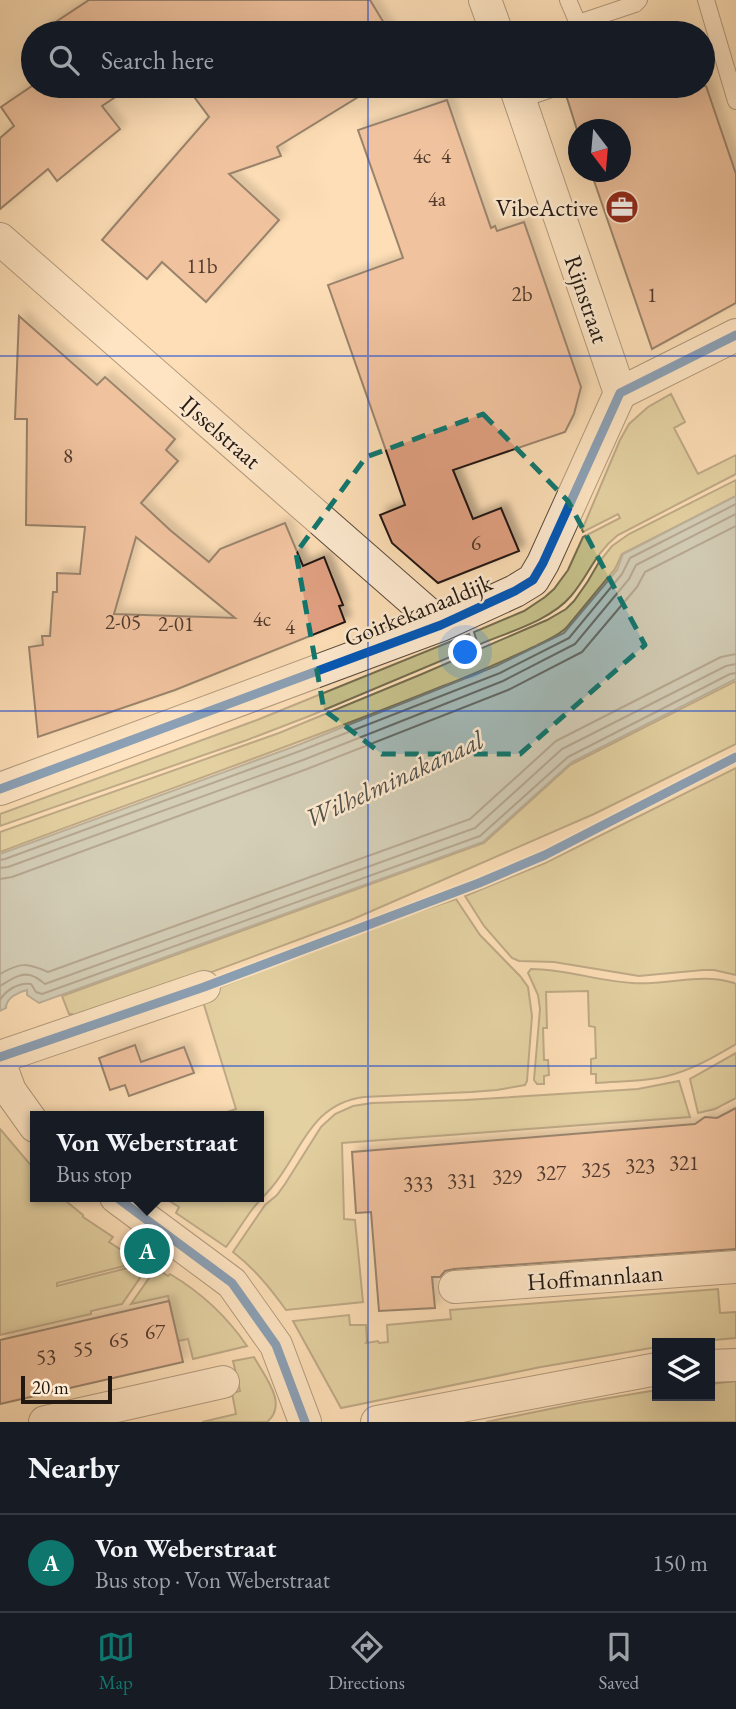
<!DOCTYPE html>
<meta charset="utf-8">
<style>
body{margin:0;font-family:"EB Garamond",serif;background:#242831;color:#f1f3f6}
.controls{position:absolute;right:21px;bottom:21px;display:grid;overflow:hidden;border-radius:0px;box-shadow:0 7px 28px #0002}
.controls button{width:63px;height:63px;display:grid;place-items:center;padding:0;border:0;border-bottom:2px solid #363941;background:#171b24;color:#f1f3f6;font:35px sans-serif}
.compass{position:absolute;left:568px;top:119px;width:63px;height:63px;border-radius:50%;background:#171b24;box-shadow:0 7px 28px #0002;rotate:164deg}
.scale{position:absolute;left:21px;bottom:18px;width:91px;box-sizing:border-box;padding-left:7px;border:4px solid #221812;border-top:0;font-size:19px;line-height:24px;white-space:nowrap;color:#221812;-webkit-text-stroke:5px #feead0;paint-order:stroke}
.you{position:absolute;left:466px;top:653px;width:24px;height:24px;margin:-18px;border:5px solid #fff;border-radius:50%;background:#1a73e8;box-shadow:0 0 0 10px #1a73e833}
.badge{display:grid;place-items:center;width:46px;height:46px;border-radius:50%;background:#0f766e;color:#fff;font-size:23px;font-weight:700}
.pin{position:absolute;translate:-50% -50%;border:4px solid #fff;box-shadow:0 2px 7px #0006}
.popup{position:absolute;left:30px;top:1111px;width:234px;height:91px;box-sizing:border-box;display:grid;place-content:center;border-radius:0px;background:#171b24;filter:drop-shadow(0 2px 5px #0005);font-size:23px;white-space:nowrap;color:#9ea1a6}
.popup b{font-size:26px;color:#f1f3f6}
.popup::after{content:'';position:absolute;left:50%;top:100%;margin-left:-14px;border:14px solid transparent;border-top-color:#171b24}
.list{margin:0;padding:0;list-style:none}
h2{display:flex;justify-content:space-between;align-items:center;height:91px;margin:0;padding:0 28px;font-size:30px}
h2 small{font-size:23px;font-weight:400;color:#9ea1a6}
.list li{display:grid;grid-template-columns:46px 1fr auto;gap:21px;align-items:center;box-sizing:border-box;height:98px;padding:0 28px;border-top:2px solid #363941}
.list b{display:block;font-size:26px;white-space:nowrap}
.list p{margin:0;font-size:23px;white-space:nowrap;color:#9ea1a6}
.list em{font-size:23px;font-style:normal;color:#9ea1a6}
.icon{flex:none;width:38px;height:38px;fill:none;stroke:currentColor;stroke-width:2;stroke-linecap:round;stroke-linejoin:round}
.map{position:relative;flex:none;width:736px;height:1422px;overflow:hidden}
.search{position:absolute;background:#171b24;box-shadow:0 7px 28px #0002;left:21px;right:21px;top:21px;height:77px;display:flex;align-items:center;gap:18px;box-sizing:border-box;padding:0 24px;border-radius:38px;color:#9ea1a6;font-size:26px}
.sheet{height:189px;background:#171b24}
nav{display:flex;justify-content:space-around;align-items:center;box-sizing:border-box;height:98px;border-top:2px solid #363941;background:#171b24;font-size:19px;color:#9ea1a6}
nav a{display:grid;justify-items:center;gap:4px}
nav .on{color:#0f766e}
.map>svg:first-child{display:block}
</style>
<div class="map">
<svg width="736" height="1422" viewBox="0 0 736 1422">
<defs>
<filter id="shadow"><feDropShadow dx="6" dy="-6" stdDeviation="3.5" flood-color="#0004"/></filter>
</defs>
<rect width="100%" height="100%" fill="#fddeb6"/>
<filter id="stains"><feTurbulence type="fractalNoise" baseFrequency=".00286" numOctaves="4"/><feColorMatrix values="0 0 0 0 .2 0 0 0 0 .09 0 0 0 0 .02 0 0 0 .5 -.17"/></filter>
<radialGradient id="worn" r=".72"><stop offset=".6" stop-color="#630" stop-opacity="0"/><stop offset="1" stop-color="#630" stop-opacity=".3"/></radialGradient>
<path fill="#c5c08a" stroke="#746c4e" stroke-width="2" d="M671 394 685 422 674 428 698 474 736 455V474L618 535C594 554 589 575 571 596 550 621 508 632 478 645L474 632 524 611 545 597 554 589 568 570 583 537 620 518 618 514 583 532 582 530 620 440 629 424 648 407Z
M736 480V496L622 554 615 569 567 627C559 636 546 640 536 646 505 660 475 674 443 686 297 745 148 796 0 852V832L279 733 422 674 547 620 566 609 574 601 588 581 599 562 612 546 629 534Z
M469 634 474 647 312 715 247 740 0 826V814L257 720Z
M736 681V744L594 814 351 920 75 1023 72 1014H69L62 996 484 843 570 765Z
M736 768V975L714 970H703L639 976 554 962 519 961 512 958 484 926 465 896 545 863Z
M456 899 480 935 520 976 528 987 532 1016 527 1081 525 1085 497 1090 471 1092 364 1097C310 1104 302 1151 272 1187 266 1194 260 1200 254 1207 244 1220 236 1234 226 1247L176 1213 179 1207 163 1197H259V1116H215L236 1109 201 995 360 931Z
M531 969C565 969 598 981 632 983 667 986 700 972 734 983L736 984V1044C714 1057 692 1070 667 1076 644 1082 620 1081 596 1083V1074H591V1059L596 1058 595 1027 589 1026 588 991 546 992 547 1028H543L544 1060H548L549 1075 544 1076V1084H537L534 1080 540 1009 538 995 528 973Z
M736 1053V1098L715 1109 698 1113 690 1079Z
M679 1081 690 1117 342 1143 344 1219 355 1220 363 1302 286 1310C270 1288 255 1269 233 1252L265 1205 277 1195 285 1184 321 1127 335 1114 353 1106 372 1103 465 1100 638 1089Z
M0 1129 35 1170V1197H61L83 1215V1217L113 1237 109 1242 126 1253 130 1248 148 1260 57 1283V1286L151 1262 122 1304 91 1311V1314L0 1335Z
M156 1268 168 1276 170 1274C202 1293 226 1315 247 1346L193 1359 188 1339 178 1341 168 1296 131 1304Z
M718 1289 720 1313 736 1312V1338L682 1343H657V1347L541 1367 341 1408 293 1321 349 1315 350 1325H366L367 1341 366 1343 378 1341 379 1343 388 1342 387 1325 451 1319 450 1310Z
M254 1357C264 1376 289 1404 267 1422H202L236 1414 232 1393 240 1391 233 1361Z
M736 1381V1422H486L579 1403 657 1390V1396H710V1384Z"/>
<path fill="#a3bab8" stroke="#6f7976" stroke-width="2" d="M736 496V679L572 762 483 842 39 1003 27 995V990C18 992 6 998 6 1008L0 1011V854L298 745 496 666 564 633 617 570 623 554Z"/>
<g fill="none" stroke-linecap="round" stroke-linejoin="round">
<path stroke="#626965" stroke-width="2" d="M0 860 5 859 300 751 500 673 569 638 622 574 630 558 736 504
M0 868 8 867 303 760 503 681 575 644 629 579 636 565 736 514
M0 879 12 877 307 769 508 690 582 652 637 587 645 572 736 526
M0 974C21 962 27 963 48 972L470 819 556 741 721 657 736 654
M0 986C10 980 23 970 35 977 39 979 42 982 45 984L475 828 562 749 726 666 736 664
M0 1000C6 990 19 982 31 984L36 992 42 994 480 836 568 757 730 674 736 673"/>
</g>
<path fill="#df9f80" stroke="#221812" stroke-width="2" fill-rule="evenodd" filter="url(#shadow)" d="M89 0H370L390 33H39Z
M32 86H132L102 106 120 129 57 181 48 169 0 209V138L14 126 1 107Z
M186 86H376L277 147 281 156 229 174 279 220 206 302 162 262 147 279 102 240 209 117Z
M593 86H706L736 174V303L652 349 591 172H620V130H578V133L566 95Z
M447 100 491 228 495 226 497 231 524 222 581 387 574 414 565 432 453 470 473 519 501 508 519 551 438 583 392 543 380 515 405 505 328 285 403 258 358 130Z
M19 316 97 385 105 377 175 439 166 450 178 461 141 503 170 530 209 562 220 549 285 523 303 566 324 557 343 605 339 606 345 622 175 690 38 737 29 647 43 645 42 636H50L53 592H57V573L80 574 85 527 26 525 27 419H15ZM136 537 235 618 114 614Z
M135 1045 141 1062 184 1047 194 1073 129 1096 125 1085 110 1090 99 1058Z
M736 1108V1249L454 1269 445 1271 440 1277H432L435 1308 379 1311 371 1212 356 1213 352 1152 695 1124 705 1117 717 1118Z
M169 1301 183 1362 0 1404V1340Z"/>
<g fill="none" stroke-linecap="round" stroke-linejoin="round">
<defs>
<path id="service" d="M568 0 577 21H584L635 4 639 0
M706 0 736 101
M519 100 561 86"/>
<path id="minor" d="M485 0 497 33
M515 86 620 393
M0 239 441 625
M0 789 441 625 515 591 533 580 543 563 620 393 736 335
M0 1057 204 987
M0 1064 10 1091 35 1126
M116 1197 232 1283 276 1345 305 1422
M455 1287 736 1267
M710 1366 736 1365
M45 1422 223 1382
M377 1422 657 1369"/>
</defs>
<use href="#service" stroke="#594a3b" stroke-width="18"/>
<use href="#minor" stroke="#594a3b" stroke-width="34"/>
<use href="#service" stroke="#feead0" stroke-width="16"/>
<use href="#minor" stroke="#feead0" stroke-width="32"/>
<defs>
<path id="cycleway" d="M0 789 441 625 515 591 533 580 543 563 620 393 736 335
M0 1057 204 987 479 883 545 855 736 757
M116 1197 232 1283 276 1345 305 1422"/>
</defs>
<use href="#cycleway" stroke="#feead0" stroke-width="13"/>
<use href="#cycleway" stroke="#0057b8" stroke-width="9"/>
</g>
<path d="M0 0H736V1422H0ZM483 414 568 501 645 645 520 754H382L324 710 296 553 366 457Z" fill="#fddeb6" fill-opacity=".55" fill-rule="evenodd"/>
<path fill="none" stroke="#0f766e" stroke-width="5" stroke-dasharray="14 9" stroke-linejoin="round" d="M483 414 568 501 645 645 520 754H382L324 710 296 553 366 457Z"/>
<path fill="none" stroke="#1d4ed8" stroke-width="2" stroke-opacity="0.55" d="M368 0V33M368 86V1422M0 356H736M0 711H736M0 1066H736"/>
<defs>
<symbol id="office-disc" viewBox="-11 -11 22 22"><circle r="9.5" fill="#8f2418" stroke="#feead0"/><path d="M-6-3h4V-5.5h4V-3h4V5H-6ZM-1-4.5V-3h2v-1.5ZM-6 0V1H6V0Z" fill="#fff"/></symbol>
</defs>
<g fill-rule="evenodd">
<use href="#office-disc" x="603" y="188" width="38" height="38"/>
</g>
<g text-anchor="middle" dominant-baseline="central" stroke-width="5" stroke-linejoin="round" paint-order="stroke">
<g font-size="21" fill="#513a2e">
<text x="422" y="155">4c</text>
<text x="446" y="155">4</text>
<text x="437" y="198">4a</text>
<text x="202" y="265">11b</text>
<text x="522" y="293">2b</text>
<text x="652" y="294">1</text>
<text x="68" y="455">8</text>
<text x="476" y="542">6</text>
<text x="262" y="618">4c</text>
<text x="123" y="621">2-05</text>
<text x="176" y="623">2-01</text>
<text x="290" y="626">4</text>
<text x="684" y="1162">321</text>
<text x="640" y="1165">323</text>
<text x="596" y="1169">325</text>
<text x="551" y="1172">327</text>
<text x="507" y="1176">329</text>
<text x="462" y="1180">331</text>
<text x="418" y="1183">333</text>
<text x="155" y="1331">67</text>
<text x="119" y="1339">65</text>
<text x="83" y="1348">55</text>
<text x="46" y="1356">53</text>
</g>
<g font-size="24" fill="#221812" stroke="#feead0" text-anchor="end">
<text x="598" y="207">VibeActive</text>
</g>
<g font-size="24" fill="#221812" stroke="#feead0">
<text transform="translate(587 299) rotate(71)">Rijnstraat</text>
<text transform="translate(221 432) rotate(41)">IJsselstraat</text>
<text transform="translate(418 610) rotate(-22)">Goirkekanaaldijk</text>
<text transform="translate(595 1277) rotate(-4)">Hoffmannlaan</text>
</g>
<g font-size="26" font-style="italic" fill="#4f514c" stroke="#feead0">
<text transform="translate(394 779) rotate(-25)">Wilhelminakanaal</text>
</g>
</g>
<rect width="100%" height="100%" filter="url(#stains)"/>
<rect width="100%" height="100%" fill="url(#worn)"/>
</svg>
<div class="controls">
<button><svg class="icon" aria-label="layers" viewBox="0 0 24 24"><path d="M12 4l9 5-9 5-9-5zM3 14l9 5 9-5"/></svg></button>
</div>
<svg class="compass" viewBox="-18 -18 36 36"><path d="M0-13l5 13h-10z" fill="#e53935"/><path d="M0 13l5-13h-10z" fill="#9ea1a6"/></svg>
<div class="scale">20 m</div>
<div class="you"></div>
<div class="pin badge" style="left:147px;top:1251px">A</div>
<div class="popup"><b>Von Weberstraat</b>Bus stop</div>
<div class="search"><svg class="icon" aria-label="search" viewBox="0 0 24 24"><circle cx="10" cy="10" r="6"/><path d="M15 15l6 6"/></svg>Search here</div>
</div>
<section class="sheet">
<h2>Nearby<small></small></h2>
<ul class="list">
<li><span class="badge">A</span><div><b>Von Weberstraat</b><p>Bus stop · Von Weberstraat</p></div><em>150 m</em></li>
</ul>
</section>
<nav>
<a class="on"><svg class="icon" aria-label="map" viewBox="0 0 24 24"><path d="M3 6l6-2 6 2 6-2v14l-6 2-6-2-6 2zM9 4v14M15 6v14"/></svg>Map</a>
<a><svg class="icon" aria-label="directions" viewBox="0 0 24 24"><path d="M12 3l9 9-9 9-9-9zM9 14v-3h6M13 9l2 2-2 2"/></svg>Directions</a>
<a><svg class="icon" aria-label="saved" viewBox="0 0 24 24"><path d="M7 4h10v16l-5-4-5 4z"/></svg>Saved</a>
</nav>
